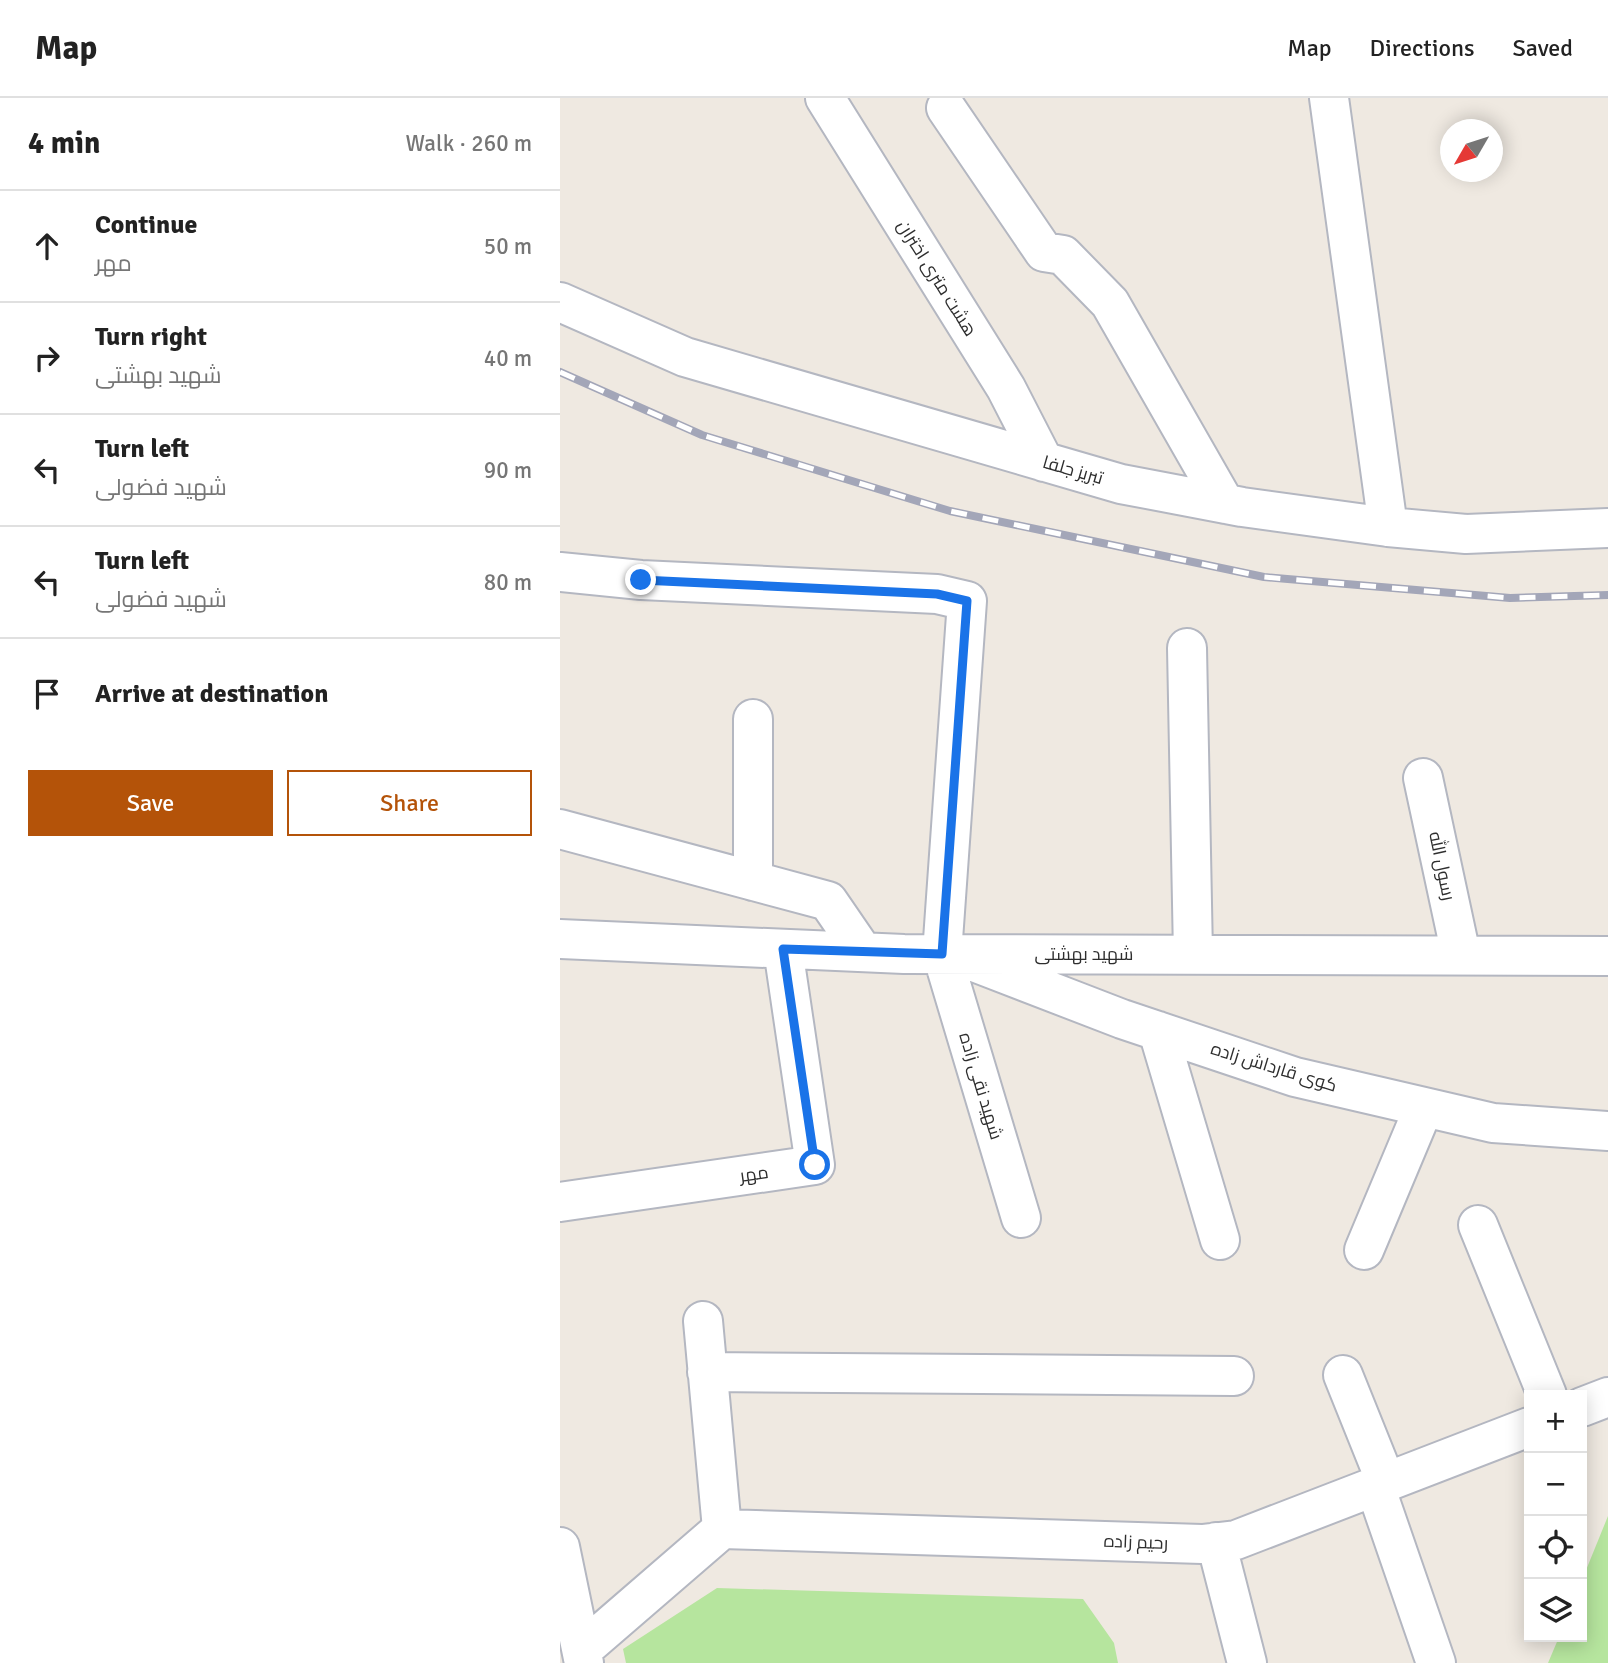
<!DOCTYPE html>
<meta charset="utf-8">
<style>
body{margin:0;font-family:Signika,Cairo,sans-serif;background:#f6f6f6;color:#222}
.controls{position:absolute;right:21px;bottom:21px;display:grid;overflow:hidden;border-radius:0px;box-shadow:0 4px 18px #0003}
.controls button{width:63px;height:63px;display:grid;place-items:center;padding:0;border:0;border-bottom:2px solid #e0e0e0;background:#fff;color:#222;font:35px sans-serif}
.compass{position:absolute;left:880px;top:21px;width:63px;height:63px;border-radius:50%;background:#fff;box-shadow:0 4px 18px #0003;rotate:231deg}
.stop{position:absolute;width:21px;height:21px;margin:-16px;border:5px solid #1a73e8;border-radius:50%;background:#fff}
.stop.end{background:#1a73e8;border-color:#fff;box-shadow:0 2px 7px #0008}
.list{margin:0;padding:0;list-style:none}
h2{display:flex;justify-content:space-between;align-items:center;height:91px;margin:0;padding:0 28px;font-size:30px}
h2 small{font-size:23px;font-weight:400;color:#767676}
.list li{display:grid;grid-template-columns:46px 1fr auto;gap:21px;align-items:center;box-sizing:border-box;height:112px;padding:0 28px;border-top:2px solid #e0e0e0}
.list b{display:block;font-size:26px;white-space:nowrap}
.list p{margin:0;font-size:23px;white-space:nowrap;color:#767676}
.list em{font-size:23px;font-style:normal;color:#767676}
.actions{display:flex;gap:14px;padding:21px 28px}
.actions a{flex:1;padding:16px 0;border:2px solid #b45309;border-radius:0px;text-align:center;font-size:24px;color:#b45309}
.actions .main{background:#b45309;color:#fff}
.icon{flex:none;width:38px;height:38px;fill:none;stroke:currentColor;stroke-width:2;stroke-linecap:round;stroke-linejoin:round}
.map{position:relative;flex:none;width:1048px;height:1565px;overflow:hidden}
header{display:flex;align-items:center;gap:42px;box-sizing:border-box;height:98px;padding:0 35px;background:#fff;border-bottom:2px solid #e0e0e0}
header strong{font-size:33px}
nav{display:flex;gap:38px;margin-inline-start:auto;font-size:24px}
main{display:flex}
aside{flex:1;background:#fff}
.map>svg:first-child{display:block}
</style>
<header>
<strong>Map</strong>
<nav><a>Map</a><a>Directions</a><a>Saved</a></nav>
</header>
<main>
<aside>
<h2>4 min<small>Walk · 260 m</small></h2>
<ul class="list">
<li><svg class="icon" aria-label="ahead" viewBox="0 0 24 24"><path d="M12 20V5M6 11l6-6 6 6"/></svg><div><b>Continue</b><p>مهر</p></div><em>50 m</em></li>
<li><svg class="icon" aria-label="right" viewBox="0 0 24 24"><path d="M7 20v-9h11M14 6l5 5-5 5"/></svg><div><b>Turn right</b><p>شهید بهشتی</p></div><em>40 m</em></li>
<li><svg class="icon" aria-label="left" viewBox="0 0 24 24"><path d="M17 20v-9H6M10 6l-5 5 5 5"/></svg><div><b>Turn left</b><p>شهید فضولی</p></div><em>90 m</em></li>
<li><svg class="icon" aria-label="left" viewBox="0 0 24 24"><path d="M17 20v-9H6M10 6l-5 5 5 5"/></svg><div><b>Turn left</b><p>شهید فضولی</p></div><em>80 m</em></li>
<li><svg class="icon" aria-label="arrive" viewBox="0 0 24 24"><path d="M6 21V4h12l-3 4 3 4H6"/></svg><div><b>Arrive at destination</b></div></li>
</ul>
<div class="actions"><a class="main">Save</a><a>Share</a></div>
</aside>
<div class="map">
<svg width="1048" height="1565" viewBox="0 0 1048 1565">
<rect width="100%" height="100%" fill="#efe9e1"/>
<path fill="#b6e59e" d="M1048 1418V1565H988L999 1539H1022V1482Z
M157 1490 523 1501 554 1545 558 1565H66L63 1551Z"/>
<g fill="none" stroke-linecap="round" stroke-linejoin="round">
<defs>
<path id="minor" d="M265 0 446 290 484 364
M769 0 828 429
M386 10 484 154 503 157 550 205 665 406
M0 204 125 259 561 386 682 409 828 429 906 436 1048 430
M0 474 81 482 377 496 407 503 382 856 461 1120
M627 550 633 856
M863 680 901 857
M0 731 268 803 303 854
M193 783V621
M0 841 344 856 1048 858
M414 864 562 921 735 979 933 1025 1048 1033
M598 933 660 1142
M0 1104 255 1067 223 851
M918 1127 987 1297
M804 1152 864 1009
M147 1274 674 1278
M783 1277 826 1384
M1022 1309 1048 1299
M815 1388 876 1565
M162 1431 642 1446 676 1442 969 1329
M656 1444 687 1565
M0 1449 24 1565
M22 1552 162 1431 143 1223"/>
</defs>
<use href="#minor" stroke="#b4b7c1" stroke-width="42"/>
<use href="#minor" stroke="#fff" stroke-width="38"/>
<defs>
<path id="rail" d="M0 274 142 337 390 413 704 479 950 500 1048 497"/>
</defs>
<use href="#rail" stroke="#a3a6b8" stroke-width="8"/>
<use href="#rail" stroke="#fff" stroke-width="5" stroke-dasharray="16" stroke-linecap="butt"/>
</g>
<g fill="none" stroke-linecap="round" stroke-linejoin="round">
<path stroke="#1a73e8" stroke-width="9" d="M81 482 377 496 407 503 382 856 223 851 255 1067"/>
</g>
<g text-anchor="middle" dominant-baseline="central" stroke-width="5" stroke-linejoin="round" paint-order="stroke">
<g font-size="18" fill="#2e2e2e" stroke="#fff">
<text transform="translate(377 180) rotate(58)">هشت متری اختران</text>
<text transform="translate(513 372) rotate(16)">تبریز جلفا</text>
<text transform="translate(882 768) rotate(78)">رسول الله</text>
<text x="524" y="856">شهید بهشتی</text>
<text transform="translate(714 969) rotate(17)">کوی قارداش زاده</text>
<text transform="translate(421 988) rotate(73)">شهید نقی زاده</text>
<text transform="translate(194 1076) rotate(-8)">مهر</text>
<text transform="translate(576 1444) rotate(2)">رحیم زاده</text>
</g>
</g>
</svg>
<div class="controls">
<button>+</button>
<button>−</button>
<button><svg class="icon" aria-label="locate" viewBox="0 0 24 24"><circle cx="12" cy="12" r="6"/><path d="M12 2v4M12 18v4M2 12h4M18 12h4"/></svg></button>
<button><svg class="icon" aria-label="layers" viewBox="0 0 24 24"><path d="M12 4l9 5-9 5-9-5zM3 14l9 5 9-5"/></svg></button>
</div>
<svg class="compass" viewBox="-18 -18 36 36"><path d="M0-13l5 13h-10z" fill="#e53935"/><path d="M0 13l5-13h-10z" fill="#767676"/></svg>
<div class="stop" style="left:255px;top:1067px"></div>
<div class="stop end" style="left:81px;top:482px"></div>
</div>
</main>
